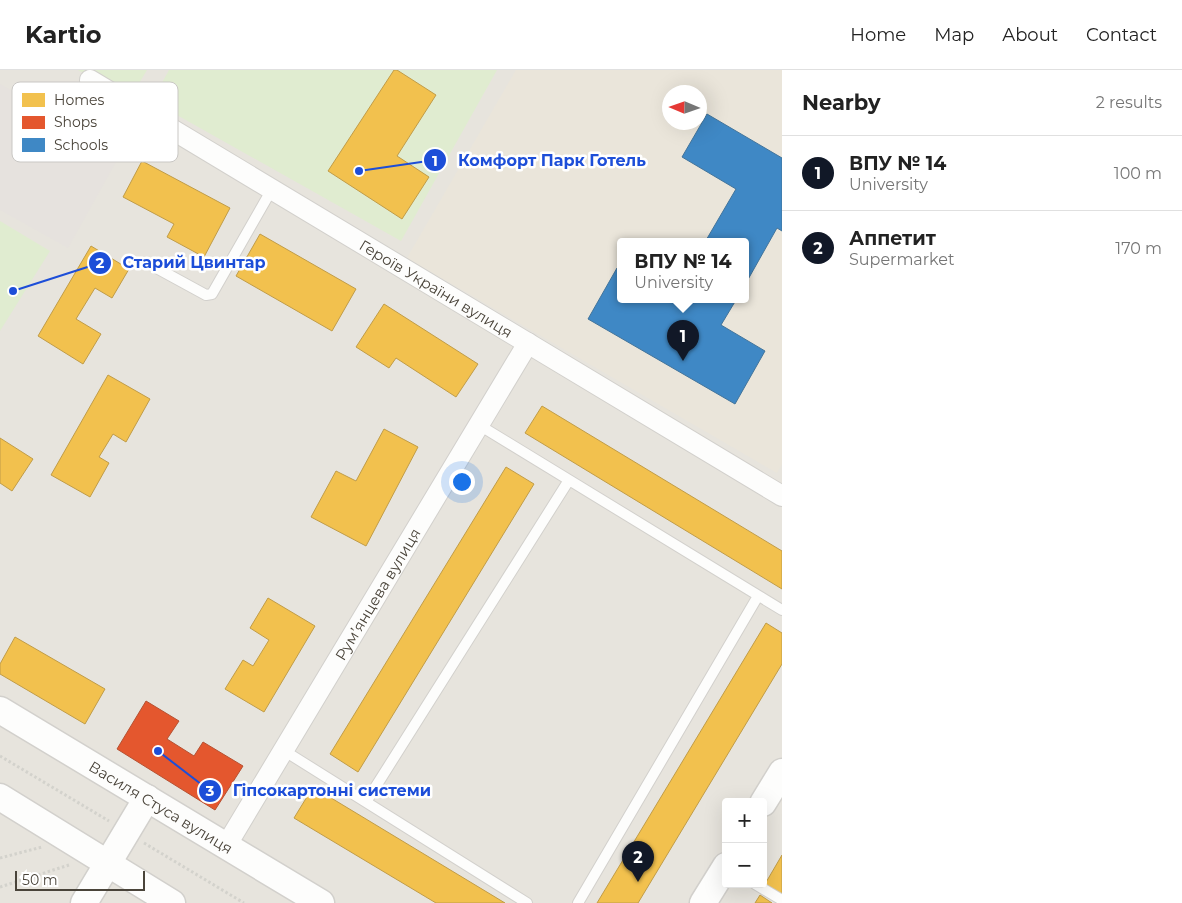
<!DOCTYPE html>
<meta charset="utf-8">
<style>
body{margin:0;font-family:Montserrat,sans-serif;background:#f6f6f6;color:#222}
.controls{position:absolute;right:15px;bottom:15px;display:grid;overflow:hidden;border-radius:5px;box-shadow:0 5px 20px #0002}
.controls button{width:45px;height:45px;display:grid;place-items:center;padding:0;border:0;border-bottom:1px solid #e0e0e0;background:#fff;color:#222;font:25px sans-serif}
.compass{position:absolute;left:662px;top:15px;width:45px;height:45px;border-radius:50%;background:#fff;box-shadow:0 5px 20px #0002;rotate:272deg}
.scale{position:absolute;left:15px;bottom:12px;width:130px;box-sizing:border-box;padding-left:5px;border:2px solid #4a443a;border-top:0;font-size:14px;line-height:18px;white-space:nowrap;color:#4a443a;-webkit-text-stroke:4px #fff;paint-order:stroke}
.you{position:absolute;left:461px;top:411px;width:18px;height:18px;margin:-12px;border:4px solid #fff;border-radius:50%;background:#1a73e8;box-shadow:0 0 0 8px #1a73e833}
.badge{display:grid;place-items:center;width:32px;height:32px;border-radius:50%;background:#111827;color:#fff;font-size:16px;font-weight:700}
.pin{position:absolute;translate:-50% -41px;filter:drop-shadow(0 1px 2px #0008)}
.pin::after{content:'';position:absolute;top:26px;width:18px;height:15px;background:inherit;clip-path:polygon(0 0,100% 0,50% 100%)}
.popup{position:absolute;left:617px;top:168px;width:132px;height:65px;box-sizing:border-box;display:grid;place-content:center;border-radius:5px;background:#fff;filter:drop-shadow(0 1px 4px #0005);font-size:16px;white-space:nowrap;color:#767676}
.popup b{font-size:19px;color:#222}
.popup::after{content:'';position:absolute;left:50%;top:100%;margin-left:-10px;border:10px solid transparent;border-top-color:#fff}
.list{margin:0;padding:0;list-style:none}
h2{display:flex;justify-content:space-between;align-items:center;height:65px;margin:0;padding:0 20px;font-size:21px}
h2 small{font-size:16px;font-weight:400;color:#767676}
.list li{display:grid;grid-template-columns:32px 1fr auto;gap:15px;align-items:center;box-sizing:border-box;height:75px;padding:0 20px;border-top:1px solid #e0e0e0}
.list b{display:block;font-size:19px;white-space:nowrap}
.list p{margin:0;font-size:16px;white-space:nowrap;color:#767676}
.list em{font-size:16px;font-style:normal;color:#767676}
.map{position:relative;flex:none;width:782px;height:833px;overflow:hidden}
header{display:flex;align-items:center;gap:30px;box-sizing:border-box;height:70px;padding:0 25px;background:#fff;border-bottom:1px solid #e0e0e0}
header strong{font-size:24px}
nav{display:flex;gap:28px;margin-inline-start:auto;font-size:18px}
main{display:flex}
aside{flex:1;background:#fff}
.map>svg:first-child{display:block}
</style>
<header>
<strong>Kartio</strong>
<nav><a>Home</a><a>Map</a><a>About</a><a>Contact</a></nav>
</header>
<main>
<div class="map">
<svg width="782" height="833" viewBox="0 0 782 833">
<rect width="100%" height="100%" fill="#f4f2ee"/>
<path fill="#e7e4dd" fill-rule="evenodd" d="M0 0H782V833H0ZM670 22H700V52H670ZM620 172H746V230H620ZM726 732H763V814H726Z"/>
<path fill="#e6e2de" d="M0 14 121 83 68 178 0 140Z"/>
<path fill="#eae5da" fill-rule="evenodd" d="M516 0H782V394L777 403 407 188ZM670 22H700V52H670ZM620 172H746V230H620Z"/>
<path fill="#e0ecd0" d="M78 0H147L129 30Z
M169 0H497L401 171 152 31Z
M0 151 50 181 0 261Z"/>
<path fill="#f2c14e" stroke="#c09c48" d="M394 0H397L436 25 397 86 429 107 402 149 328 101Z
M142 91 230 138 204 187 167 167 174 154 123 127Z
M260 164 356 219 332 261 236 206Z
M91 176 129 199 112 228 95 218 76 249 101 264 83 294 38 266Z
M384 234 478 294 456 327 396 288 389 298 356 277Z
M108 305 150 329 126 372 113 364 99 387 109 393 90 427 51 405Z
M542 336 782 481V519L525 363Z
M384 359 418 377 366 476 311 447 336 401 356 411Z
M0 368 33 389 12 421 0 413Z
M506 397 534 414 358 702 330 684Z
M268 528 315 556 264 642 225 619 243 590 253 596 269 570 250 558Z
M766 553 782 563V594L638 833H597Z
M15 567 105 619 85 654 0 604V594Z
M313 717 505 833H436L294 748Z
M782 785V824L765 814Z
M760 825 772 833H755Z"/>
<path fill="#e4572e" stroke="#b65132" d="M146 631 179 651 167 669 194 686 203 672 243 696 215 740 117 679Z"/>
<path fill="#3f88c5" stroke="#42749b" d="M707 44 782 88V161L777 158 746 213V172H705L736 119 682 87Z
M617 198 620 200V230H736L721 255 765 281 735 334 588 249Z"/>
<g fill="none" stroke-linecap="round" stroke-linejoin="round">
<defs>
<path id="service" d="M151 195 206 225 212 224 272 119
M479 355 782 540
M283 680 527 833
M366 732 569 410
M755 814 782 830
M578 833 758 526"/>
<g id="minor">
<path id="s1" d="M90 10 782 426"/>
<path id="s2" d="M226 776 528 273"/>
</g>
<g id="tertiary">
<path id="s3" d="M0 640 321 833"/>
<path d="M0 727 172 833"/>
<path d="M763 733 782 702"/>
<path d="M84 833 147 728"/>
<path d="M703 833 726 796"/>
</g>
</defs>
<use href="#service" stroke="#d2d0cc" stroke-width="12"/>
<use href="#minor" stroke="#d2d0cc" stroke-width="22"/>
<use href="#tertiary" stroke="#d2d0cc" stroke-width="29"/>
<path stroke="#d3d2cc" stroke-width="3" stroke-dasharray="2.5 2.5" stroke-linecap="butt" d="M0 686 109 751
M144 773 244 833
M0 788 42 777
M0 817 69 795"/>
<use href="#service" stroke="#fdfdfc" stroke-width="10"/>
<use href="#minor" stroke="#fdfdfc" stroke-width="20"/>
<use href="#tertiary" stroke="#fdfdfc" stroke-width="26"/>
</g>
<g text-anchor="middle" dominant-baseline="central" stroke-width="5" stroke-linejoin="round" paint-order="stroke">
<g font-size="15" fill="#4a443a" stroke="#fff">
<text stroke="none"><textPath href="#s1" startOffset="404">Героїв України вулиця</textPath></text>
<text stroke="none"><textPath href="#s2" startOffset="294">Рум’янцева вулиця</textPath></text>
<text stroke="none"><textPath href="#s3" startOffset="188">Василя Стуса вулиця</textPath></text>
</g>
</g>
<rect x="12" y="12" width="166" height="80" rx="8" fill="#fff" stroke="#c9c7c4" stroke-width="1"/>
<rect x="22" y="23" width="23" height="14" fill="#f2c14e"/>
<rect x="22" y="46" width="23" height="13" fill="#e4572e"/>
<rect x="22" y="68" width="23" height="14" fill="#3f88c5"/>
<g font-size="14" fill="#4a443a">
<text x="54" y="35">Homes</text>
<text x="54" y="57">Shops</text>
<text x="54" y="80">Schools</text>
</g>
<path fill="none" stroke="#1d4ed8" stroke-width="2" d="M359 101L435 90M13 221L100 193M158 681L210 721"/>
<g fill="#1d4ed8" stroke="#fff" stroke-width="2">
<circle cx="359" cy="101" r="5"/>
<circle cx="13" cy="221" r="5"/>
<circle cx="158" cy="681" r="5"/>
<circle cx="435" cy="90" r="12"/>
<circle cx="100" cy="193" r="12"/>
<circle cx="210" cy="721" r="12"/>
</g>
<g font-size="15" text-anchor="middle" font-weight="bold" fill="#fff">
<text x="435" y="96">1</text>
<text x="100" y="198">2</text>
<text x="210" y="726">3</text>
</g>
<g font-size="16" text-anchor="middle" font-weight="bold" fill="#1d4ed8" stroke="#fff" stroke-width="5" stroke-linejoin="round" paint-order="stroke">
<text x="552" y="96">Комфорт Парк Готель</text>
<text x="194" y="198">Старий Цвинтар</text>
<text x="332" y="726">Гіпсокартонні системи</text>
</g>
</svg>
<div class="controls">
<button>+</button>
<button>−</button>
</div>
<svg class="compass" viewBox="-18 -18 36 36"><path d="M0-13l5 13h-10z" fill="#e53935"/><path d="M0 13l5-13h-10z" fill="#767676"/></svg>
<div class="scale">50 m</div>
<div class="you"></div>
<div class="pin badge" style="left:683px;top:291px">1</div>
<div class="popup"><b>ВПУ № 14</b>University</div>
<div class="pin badge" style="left:638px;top:812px">2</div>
</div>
<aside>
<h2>Nearby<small>2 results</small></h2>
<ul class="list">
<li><span class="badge">1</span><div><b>ВПУ № 14</b><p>University</p></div><em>100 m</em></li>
<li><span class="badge">2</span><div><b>Аппетит</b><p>Supermarket</p></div><em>170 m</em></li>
</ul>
</aside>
</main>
